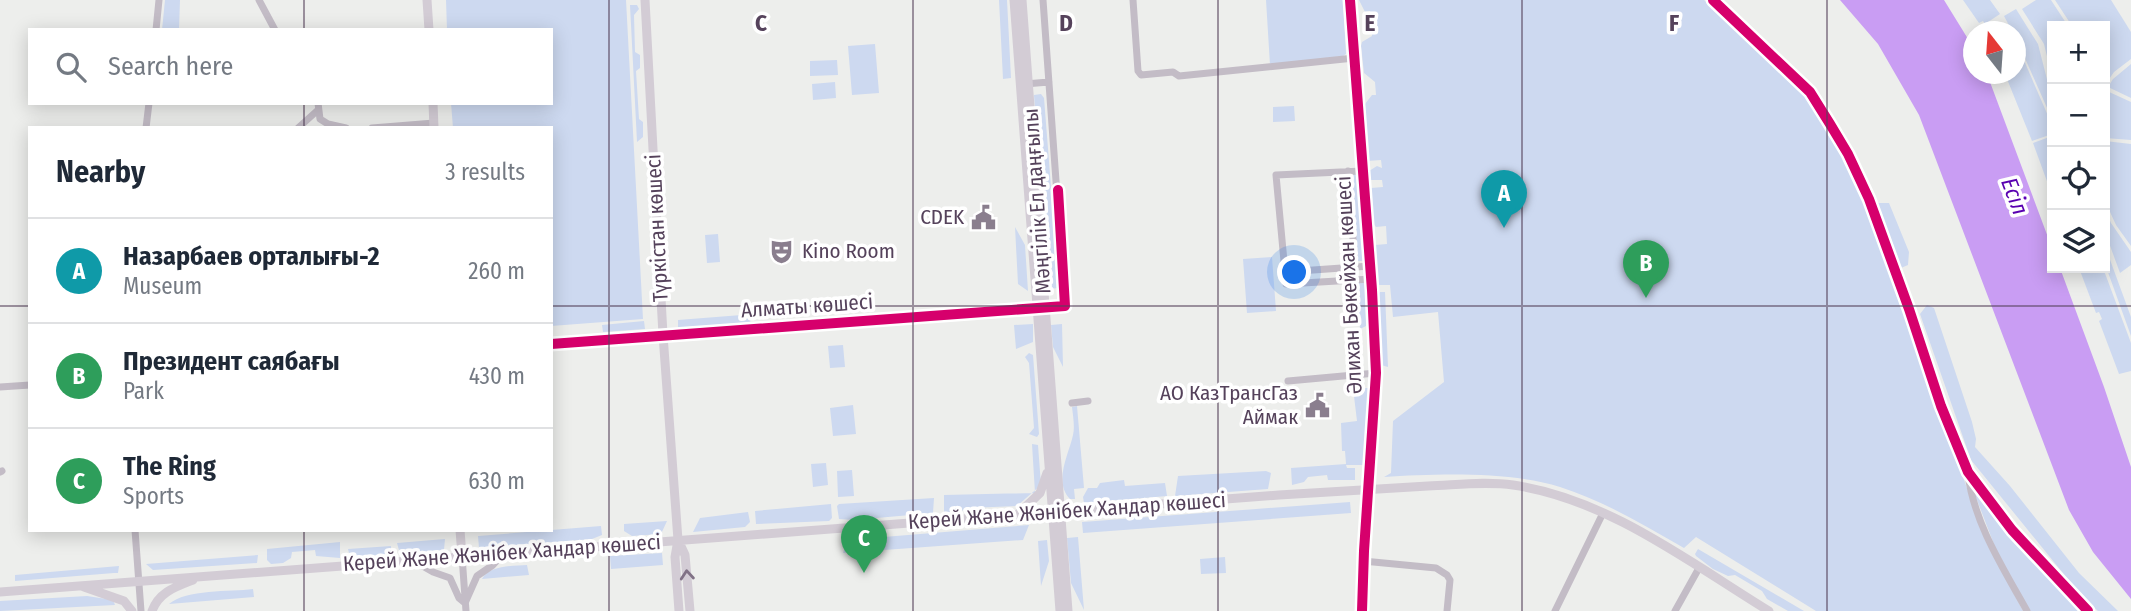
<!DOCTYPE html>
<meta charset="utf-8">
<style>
body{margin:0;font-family:"Fira Sans Condensed",sans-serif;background:#f6f6f7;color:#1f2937}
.controls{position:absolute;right:21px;top:21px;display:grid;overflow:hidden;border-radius:0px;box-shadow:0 4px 18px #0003}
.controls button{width:63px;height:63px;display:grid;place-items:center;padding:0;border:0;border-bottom:2px solid #e0e1e3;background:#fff;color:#1f2937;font:35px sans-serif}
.compass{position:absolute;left:1963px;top:21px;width:63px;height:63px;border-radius:50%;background:#fff;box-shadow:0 4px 18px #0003;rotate:343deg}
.you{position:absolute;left:1295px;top:273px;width:24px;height:24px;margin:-18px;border:5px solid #fff;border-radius:50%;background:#1a73e8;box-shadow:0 0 0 10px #1a73e833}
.badge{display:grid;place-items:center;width:46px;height:46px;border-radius:50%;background:#8a7e8e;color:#fff;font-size:23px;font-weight:700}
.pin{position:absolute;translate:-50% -58px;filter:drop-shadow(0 2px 4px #0008)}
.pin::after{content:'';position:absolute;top:37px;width:24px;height:21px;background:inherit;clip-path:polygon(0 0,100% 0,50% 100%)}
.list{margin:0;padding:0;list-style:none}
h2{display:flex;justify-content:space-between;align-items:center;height:91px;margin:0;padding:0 28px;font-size:30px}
h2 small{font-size:23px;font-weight:400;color:#747a83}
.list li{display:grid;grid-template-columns:46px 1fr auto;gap:21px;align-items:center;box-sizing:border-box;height:105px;padding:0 28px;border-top:2px solid #e0e1e3}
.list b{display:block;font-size:26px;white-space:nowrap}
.list p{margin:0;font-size:23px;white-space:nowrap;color:#747a83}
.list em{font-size:23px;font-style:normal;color:#747a83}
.icon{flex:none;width:38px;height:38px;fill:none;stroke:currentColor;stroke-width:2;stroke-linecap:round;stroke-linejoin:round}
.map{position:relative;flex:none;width:2131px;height:611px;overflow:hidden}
.search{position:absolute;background:#fff;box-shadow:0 4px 18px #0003;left:28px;top:28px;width:525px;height:77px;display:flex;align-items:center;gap:18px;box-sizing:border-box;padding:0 24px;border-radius:0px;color:#747a83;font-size:26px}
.panel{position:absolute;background:#fff;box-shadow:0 4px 18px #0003;left:28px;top:126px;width:525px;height:406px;border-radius:0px}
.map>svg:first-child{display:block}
</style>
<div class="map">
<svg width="2131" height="611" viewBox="0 0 2131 611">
<rect width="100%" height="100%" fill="#edeeec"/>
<path fill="#cdd9f0" d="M165 0H180L179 30H162Z
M446 0H626L643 319 551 326V128H453L451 103H551V30H447Z
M999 0H1007L1011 78 1003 79Z
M1266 0H1343L1346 54 1343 56 1270 65Z
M1359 0H1704L1813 102 1834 135 1864 192 1985 540 2023 611H1816L1696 537 1684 548C1644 525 1604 501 1560 487 1511 471 1435 474 1384 477L1391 473 1393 421 1444 382 1438 312 1393 317 1390 285H1376L1375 245 1387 244 1386 226 1376 227 1373 223 1371 188 1383 187 1382 180H1370L1369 171 1377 166 1382 168 1381 160 1367 161 1365 104 1372 95H1376L1375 82 1364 73 1361 46 1362 42 1372 36 1370 11 1365 12Z
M1963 0H1990L2000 14 1985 24 1983 21 1979 23Z
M2036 0H2051L2068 26H2052V77L2044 44 2022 9Z
M2055 0H2111L2131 32V59L2114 72 2105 85V26H2072Z
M630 5H637L639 9 634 15 635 52 640 55V68L636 71 639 119 643 122V137L637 142Z
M2016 9 2038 44 2052 99V119L2016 38V32L2012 31 2004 16Z
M2016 42 2052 125V134L2032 141 2005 74H2016Z
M875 44 879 93 852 95 848 46Z
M837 60 838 75 810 76V61Z
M2131 64V98L2108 87 2113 79Z
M835 82 836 98 813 100 812 84Z
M2107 91 2131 102V140L2105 138V96Z
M1041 94 1044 98 1059 288 1049 289 1034 95Z
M1294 106 1295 121 1273 122V107Z
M2052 136V195L2033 143Z
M2105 141 2131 144V246L2116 225 2105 201Z
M1357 174 1363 261H1357L1351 175Z
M1876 203H1889L1909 252 1908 265 1901 268 1899 263Z
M2105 209 2111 223 2131 252V265L2120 273 2105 232Z
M1015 227 1025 245 1028 291 1018 284Z
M718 234 720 262 707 263 705 235Z
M2105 246 2131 317V336L2105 264Z
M1272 257 1276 311 1247 313 1243 259Z
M2079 268H2103L2131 343V371L2119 374 2099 321 2102 319 2099 312 2096 313Z
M1365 281 1366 326 1360 329 1356 282Z
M1380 292H1385L1388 367 1381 365 1378 294Z
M1927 305 1934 308 1972 422 1976 439 1975 447 2010 486 2079 573 2118 611H2098L2084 599 1971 460 1920 314Z
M791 311 788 315 752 318 750 322 678 328V320Z
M644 321 645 329 603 332 602 325Z
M1033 324V342L1016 349 1014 325Z
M1062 324 1063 367 1053 347 1051 325Z
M843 345 845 367 830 368 828 346Z
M1029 353 1033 355 1039 434 1037 437 1029 434 1034 428 1029 363 1025 357Z
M1353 388H1369L1364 465H1346L1347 468H1355V480H1328L1327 475 1308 477 1304 482 1292 485 1291 468 1346 464 1345 451H1342L1341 423 1357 421Z
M853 405 856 434 833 436 830 408Z
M1077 406 1084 488 1074 489 1075 499H1070C1053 482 1069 454 1073 435 1075 427 1073 416 1072 407Z
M1032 444 1038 445 1041 485 1017 506 969 508 958 512H944V495L1035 493Z
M826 463 828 485 813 487 811 464Z
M852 470 854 496 838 497 837 471Z
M1266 471 1271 473 1268 489 1175 496 1178 476Z
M1124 480 1125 486 1165 483 1167 496 1084 503 1083 497 1088 488H1097L1100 483Z
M1972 487 2014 538 2082 611H2029L1995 547Z
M934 498 933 513 854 520 839 519 837 506 839 504Z
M1350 502 1351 513 1083 533 1082 522Z
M831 504 832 518 829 521 756 524 755 511Z
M748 512 750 522 745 527 693 532 700 518Z
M667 521 661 534 632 536 624 531V524Z
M1029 525 1023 540 843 553 847 540Z
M601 526 602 535 592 539 479 548 478 536Z
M1078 537 1084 610 1071 583 1067 538Z
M445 539 444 550 400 554 397 543Z
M1047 540 1049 561 1041 586 1038 541Z
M340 542V558L316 556 315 550 292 552 291 558 283 563 271 564 267 560V549Z
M391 546V554L350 557 348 549Z
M1698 549 1804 611H1788L1767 599 1762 591 1735 575 1728 576 1713 569 1696 556 1695 554Z
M662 553 663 565 611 569 610 556Z
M258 555 257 563 153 570 146 564Z
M1225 557 1226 573 1201 574 1200 559Z
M527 565 529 575 482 579C489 565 513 566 527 565Z
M119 566 118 573H114L15 581V575Z
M253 589 254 597 169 604C186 589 230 592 253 589Z
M87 596 113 600 115 605 0 611V601Z"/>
<path fill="#c99df3" d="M1840 0H1944L1973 47 1974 74H1987L2052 248V268H2060L2104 387 2131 467V599L2093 552 2069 510 1919 115 1878 44Z"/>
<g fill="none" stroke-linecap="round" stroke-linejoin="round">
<path stroke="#c3bcc6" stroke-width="7" d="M259 0 275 30
M1133 0 1138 71 1141 75 1173 72 1179 76 1189 75 1354 58
M1350 0 1372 290 1376 373 1364 551 1362 611
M1713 0 1810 92 1830 124 1848 154 1869 199 1909 309 1941 406 1968 472 2012 530 2088 611
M156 30 159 0
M1025 84 1049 82
M318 103 320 119 328 124 346 128
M146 128 149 103
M298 128 318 110
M372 128 434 123
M1348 171 1355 267
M1370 266 1285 272 1286 284 1371 279
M1285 272 1276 175 1362 171
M551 344 1065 306 1043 0
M1288 381 1376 373
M0 387 30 385
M1072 403 1088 401
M0 472 2 471
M1968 474C1974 523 2003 568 2027 611
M135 530 141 611
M462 556 466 611
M412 560 433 572 450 578 459 598 465 603
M1363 561 1436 568 1447 575 1450 580 1447 611
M465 603 477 576 493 565 504 553
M1555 611 1603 513
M1675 611 1699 568"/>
<path stroke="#d3ccd5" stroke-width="9" d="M427 0 429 30
M645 0 663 335 678 540 675 557 679 611
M1014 0 1060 611
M1022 0 1068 611
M433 103 434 128
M1017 515 1040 493 1047 473
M460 530 462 556
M679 542 685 555 690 611
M84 587 124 601 132 611
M0 592 1279 495C1328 492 1378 489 1428 486 1456 485 1485 481 1513 485 1608 499 1689 562 1769 611
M152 611C159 592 175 587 193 580"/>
<defs>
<path id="cycleway" d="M1350 0 1372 290 1376 373 1364 551 1362 611
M1713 0 1810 92 1830 124 1848 154 1869 199 1909 309 1941 406 1968 472 2012 530 2088 611
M551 344 1065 306 1058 190"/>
</defs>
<use href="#cycleway" stroke="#fff" stroke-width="15"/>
<use href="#cycleway" stroke="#d6006c" stroke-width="10"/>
</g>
<defs><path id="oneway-chevron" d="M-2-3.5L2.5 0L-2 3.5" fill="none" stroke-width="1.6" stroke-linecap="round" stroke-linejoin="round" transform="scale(1.75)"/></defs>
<use stroke="#817286" href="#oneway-chevron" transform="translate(687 575) rotate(-95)"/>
<path fill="none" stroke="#55425b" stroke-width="2" stroke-opacity="0.55" d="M304 0V30M609 0V611M913 0V611M1218 0V611M1522 0V611M1827 0V611M304 103V128M0 306H30M551 306H2131M304 530V611"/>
<defs>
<symbol id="civic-bare" viewBox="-9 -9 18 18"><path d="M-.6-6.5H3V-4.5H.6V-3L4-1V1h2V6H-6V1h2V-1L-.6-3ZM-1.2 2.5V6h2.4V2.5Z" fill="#8a7e8e" stroke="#fff" stroke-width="2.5" paint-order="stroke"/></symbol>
<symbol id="theatre-bare" viewBox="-9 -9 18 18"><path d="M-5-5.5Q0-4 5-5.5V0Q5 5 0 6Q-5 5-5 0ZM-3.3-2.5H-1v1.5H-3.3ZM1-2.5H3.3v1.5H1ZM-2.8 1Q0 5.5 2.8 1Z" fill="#8a7e8e" stroke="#fff" stroke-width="2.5" paint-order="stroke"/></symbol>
</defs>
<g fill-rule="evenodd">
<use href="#civic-bare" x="966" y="200" width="35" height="35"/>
<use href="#theatre-bare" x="764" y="234" width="35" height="35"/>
<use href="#civic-bare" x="1300" y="388" width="35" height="35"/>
</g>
<g text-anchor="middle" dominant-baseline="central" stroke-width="7" stroke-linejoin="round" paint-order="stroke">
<g font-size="21" fill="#55425b" stroke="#fff">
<text transform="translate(1037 201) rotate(-94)">Мәңгілік Ел даңғылы</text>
<text transform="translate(657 228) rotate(-93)">Түркістан көшесі</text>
<text transform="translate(1349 285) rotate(-93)">Әлихан Бөкейхан көшесі</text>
<text transform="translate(807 306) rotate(-4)">Алматы көшесі</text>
<text transform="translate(1067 511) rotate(-4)">Керей Және Жәнібек Хандар көшесі</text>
<text transform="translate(502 553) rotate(-4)">Керей Және Жәнібек Хандар көшесі</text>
</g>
<g font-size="21" fill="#55425b" stroke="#fff" text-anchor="end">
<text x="964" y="217">CDEK</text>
<text x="802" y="251" text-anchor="start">Kino Room</text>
<text x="1298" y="393">АО КазТрансГаз<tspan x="1298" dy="24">Аймак</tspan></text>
</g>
<g font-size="23" font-style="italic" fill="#5900b0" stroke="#fff">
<text transform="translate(2015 196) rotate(69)">Есіл</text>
</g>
</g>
<g font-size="23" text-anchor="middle" font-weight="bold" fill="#55425b" stroke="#fff" stroke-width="7" stroke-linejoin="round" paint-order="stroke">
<text x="761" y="31">C</text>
<text x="1066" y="31">D</text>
<text x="1370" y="31">E</text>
<text x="1674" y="31">F</text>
</g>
</svg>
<div class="controls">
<button>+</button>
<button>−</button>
<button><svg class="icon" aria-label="locate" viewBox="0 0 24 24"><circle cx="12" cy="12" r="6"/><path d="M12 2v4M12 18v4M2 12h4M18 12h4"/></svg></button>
<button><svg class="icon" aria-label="layers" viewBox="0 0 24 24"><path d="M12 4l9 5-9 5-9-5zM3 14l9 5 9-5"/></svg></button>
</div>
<svg class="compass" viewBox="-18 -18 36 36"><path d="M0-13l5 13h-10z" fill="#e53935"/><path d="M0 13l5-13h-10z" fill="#747a83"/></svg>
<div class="you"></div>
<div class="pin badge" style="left:1504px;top:228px;background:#0f9aa8">A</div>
<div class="pin badge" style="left:1646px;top:298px;background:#2e9e5b">B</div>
<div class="pin badge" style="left:864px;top:573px;background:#2e9e5b">C</div>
<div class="search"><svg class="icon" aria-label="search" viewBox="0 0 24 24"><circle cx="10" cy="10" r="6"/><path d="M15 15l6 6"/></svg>Search here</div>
<section class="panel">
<h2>Nearby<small>3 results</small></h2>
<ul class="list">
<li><span class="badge" style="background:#0f9aa8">A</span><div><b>Назарбаев орталығы-2</b><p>Museum</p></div><em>260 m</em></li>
<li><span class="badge" style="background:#2e9e5b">B</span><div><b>Президент саябағы</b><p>Park</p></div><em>430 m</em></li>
<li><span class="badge" style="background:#2e9e5b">C</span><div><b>The Ring</b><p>Sports</p></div><em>630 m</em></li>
</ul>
</section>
</div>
